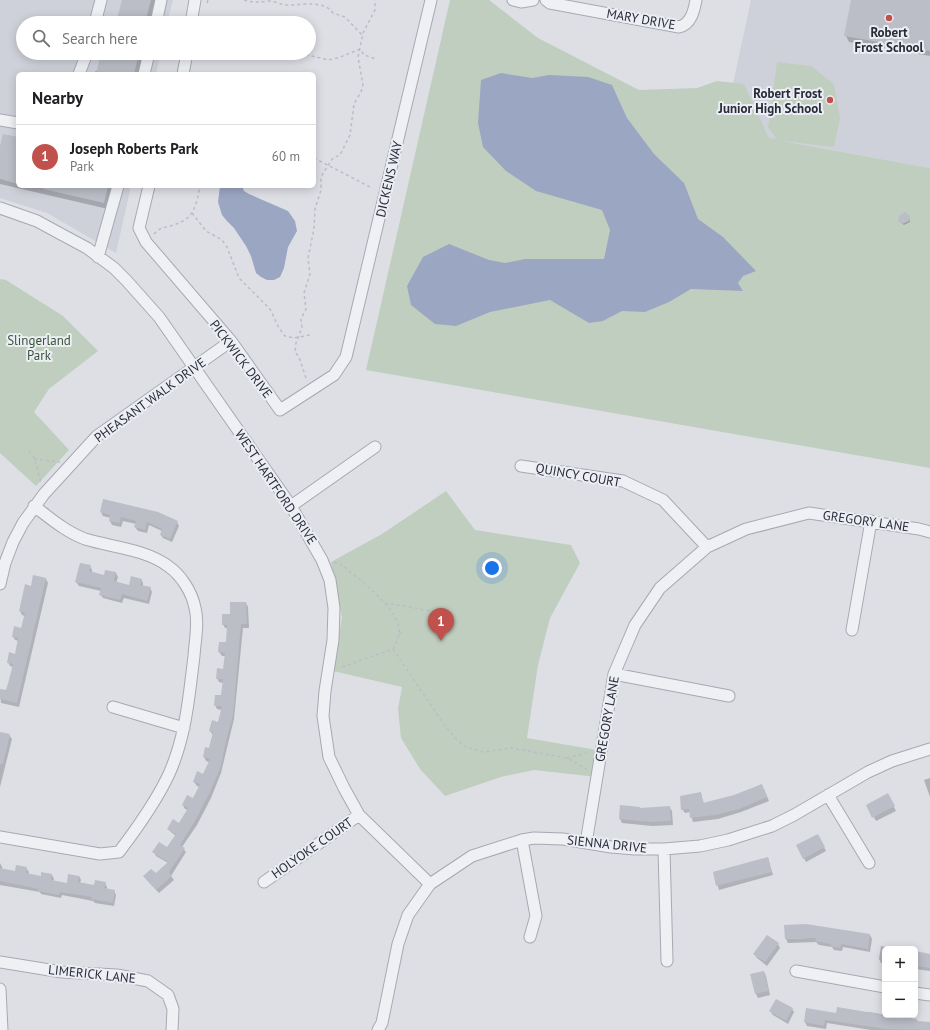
<!DOCTYPE html>
<meta charset="utf-8">
<style>
body{margin:0;font-family:"PT Sans",sans-serif;background:#f6f6f6;color:#202124}
.controls{position:absolute;right:12px;bottom:12px;display:grid;overflow:hidden;border-radius:6px;box-shadow:0 2px 10px #0003}
.controls button{width:36px;height:36px;display:grid;place-items:center;padding:0;border:0;border-bottom:1px solid #e0e0e0;background:#fff;color:#202124;font:20px sans-serif}
.you{position:absolute;left:492px;top:568px;width:14px;height:14px;margin:-10px;border:3px solid #fff;border-radius:50%;background:#1a73e8;box-shadow:0 0 0 6px #1a73e833}
.badge{display:grid;place-items:center;width:26px;height:26px;border-radius:50%;background:#c0514c;color:#fff;font-size:13px;font-weight:700}
.pin{position:absolute;translate:-50% -33px;filter:drop-shadow(0 1px 2px #0008)}
.pin::after{content:'';position:absolute;top:21px;width:14px;height:12px;background:inherit;clip-path:polygon(0 0,100% 0,50% 100%)}
.list{margin:0;padding:0;list-style:none}
h2{display:flex;justify-content:space-between;align-items:center;height:52px;margin:0;padding:0 16px;font-size:17px}
h2 small{font-size:13px;font-weight:400;color:#757577}
.list li{display:grid;grid-template-columns:26px 1fr auto;gap:12px;align-items:center;box-sizing:border-box;height:64px;padding:0 16px;border-top:1px solid #e0e0e0}
.list b{display:block;font-size:15px;white-space:nowrap}
.list p{margin:0;font-size:13px;white-space:nowrap;color:#757577}
.list em{font-size:13px;font-style:normal;color:#757577}
.icon{flex:none;width:22px;height:22px;fill:none;stroke:currentColor;stroke-width:2;stroke-linecap:round;stroke-linejoin:round}
.map{position:relative;flex:none;width:930px;height:1030px;overflow:hidden}
.search{position:absolute;background:#fff;box-shadow:0 2px 10px #0003;left:16px;top:16px;width:300px;height:44px;display:flex;align-items:center;gap:10px;box-sizing:border-box;padding:0 14px;border-radius:22px;color:#757577;font-size:15px}
.panel{position:absolute;background:#fff;box-shadow:0 2px 10px #0003;left:16px;top:72px;width:300px;height:116px;border-radius:6px}
.map>svg:first-child{display:block}
</style>
<div class="map">
<svg width="930" height="1030" viewBox="0 0 930 1030">
<rect width="100%" height="100%" fill="#dddfe5"/>
<path fill="#cfd1da" d="M0 0H173L167 23H23V53H161L156 74H18V186H131L116 253 47 213 0 198Z
M751 0H930V168L723 130Z"/>
<path fill="#c0cebf" d="M450 0H489L538 38 639 90 697 88 717 81 744 84 769 138 777 139 768 128 777 62 811 66 834 84 840 118 834 147 782 141 930 168V468L366 370Z
M0 279 6 280 63 316 98 351 49 389 34 412 69 450 36 486 0 453Z
M446 491 475 530 571 545 580 563 550 618 538 665 527 738 597 750V777L534 770 501 777 445 796 420 769 401 738 398 709 402 687 333 671 342 617 331 562 382 534Z"/>
<path fill="#9ba6c2" d="M501 73 532 78 549 75 588 77 612 85 627 118 654 154 684 183 698 219 723 237 756 271 743 276 738 283 743 291 691 289 669 302 645 312 622 311 603 321 589 323 550 300 490 312 456 326 435 324 411 305 407 286 423 257 449 244 489 260 505 263 525 259H604L610 230 602 210 536 191 506 171 483 147 478 123 481 80Z
M220 186H242L244 191 249 194 288 211 295 221 297 231 288 247 284 268 280 277 274 280H267L261 277 256 273 251 256 246 246 234 228 227 221 222 215 218 202Z"/>
<path fill="#0003" d="M123 0H155L150 23H117Z
M852 0H930V56L849 42 846 36Z
M102 53H143L138 74H91L98 70Z
M18 138V186H113L108 209 0 184V150Z
M909 217 910 222 904 225 900 222Z
M101 512 177 522 179 526 172 542 163 538 161 535 162 531 149 525 147 533 138 531 135 527 136 524 123 521 121 527 112 525 110 521 111 518 103 516Z
M90 566 92 570V573L105 576 116 573 118 577 116 583 130 586 141 579 143 583V586L150 588 152 592 149 604 124 598 122 603 103 598 100 594 101 591 79 586 76 582Z
M34 577 46 579 48 583 19 707 1 703 0 693 7 691 13 667 10 666 8 662 15 655 19 641 15 640 13 636 22 629 25 616 22 615 20 611 32 587Z
M246 603 248 607 249 628H243L234 719 221 773 211 798 197 825 182 847 186 852 171 876 174 880 159 893 147 880 156 875 168 863 156 856 154 852 167 849 176 836 171 832 168 829 179 824 188 810 185 809 183 805 193 799 200 787 197 786 194 782 204 775 209 762 206 761 204 757 210 749 213 735 210 731 218 723 222 710 217 709 215 705 222 696 223 683 219 682 217 678 224 670 225 656H222L219 652 227 643 228 628H225L223 624 231 615Z
M0 733 9 735 12 739 0 787Z
M930 778V797L924 780Z
M764 789 769 801 741 812 718 819 693 822 690 812 685 813 682 809 701 794 704 804Z
M888 795 896 811 876 821 867 805Z
M621 806 640 809 670 808 672 811 673 825 652 826 622 823 620 819Z
M818 835 826 851 806 862 797 846Z
M768 858 773 875 719 890 714 872Z
M0 863 2 867V869L16 872 26 868 29 872 28 875 42 877 52 875 54 879 53 881 68 884 79 876 81 880 80 883 95 886 105 883 107 887V890L114 891 116 895 114 906 95 903 93 901 62 895 61 898 41 894 40 892 0 885Z
M870 935 872 939 870 952 843 947 842 951 834 950 832 947 819 945 816 942 788 943 786 939Z
M778 944 780 948 767 966 757 958 754 954Z
M881 946 896 949H885V964L881 963 879 959Z
M915 952 930 955V971L915 969Z
M764 972 766 976 770 995 758 998 756 994Z
M792 1009 794 1012 788 1024 773 1015 770 1011Z
M869 1012 917 1020 918 1022 930 1023V1030H871L827 1023 826 1029 807 1026 805 1022 836 1014Z"/>
<path fill="#bbbdc7" d="M122 0H151L145 23H116Z
M851 0H930V51L844 36Z
M101 53H139L134 74H96Z
M3 134 18 137V184L0 179V146Z
M43 186H108L104 203 43 189Z
M905 212 910 216 909 221 902 224 898 221 899 216Z
M103 499 158 512 178 521 170 539 160 535 162 529 147 522 145 530 134 527 136 521 121 517 120 523 109 521 110 515 100 512Z
M80 563 91 565 89 571 104 575 105 570 116 572 114 581 129 585 131 576 142 579 140 585 151 587 147 601 122 594 120 600 99 595 101 588 75 582Z
M33 575 46 578 17 703 0 699V689L6 690 9 680 13 664 7 663 9 652 15 654 18 638 12 637 14 626 21 628 25 613 19 611 25 584 31 586Z
M230 602H246L247 624H241L233 715 226 741 220 769 209 794 195 821 180 845 185 848 169 872 172 876 156 890 143 876 151 869 156 873 168 862 152 852 159 842 167 847 176 834 167 829 173 819 179 823 188 808 182 805 187 795 193 798 200 784 193 782 197 771 203 774 210 759 203 757 205 747 209 748 213 732 209 731 212 720 218 722 222 706H214L215 695H221L223 679H216L217 668 223 669 225 653 218 652 219 642H226L227 625H222V614H230Z
M0 732 10 734 3 764H0Z
M762 784 767 797 739 809 715 815 690 818 689 809 681 810 680 796 701 792 703 803 734 795Z
M888 793 895 806 872 818 866 805Z
M620 805 640 807V808L670 806 671 821 650 822 619 819Z
M818 834 825 847 803 859 796 845Z
M768 857 772 872 716 886 713 872Z
M16 865 27 867 26 873 41 876V872L52 874 51 880 67 883 68 874 79 876 78 882 94 885 95 880 106 882 104 888 115 890 113 903 91 899 92 897 60 892 59 895 38 891V889L0 881V868L15 871Z
M806 924 870 934 868 949 841 944 840 948 830 946 831 944 815 941 816 938 785 939 784 925Z
M767 935 779 943 765 962 753 954Z
M915 951 930 954V968L915 966Z
M764 971 769 991 755 994 750 974Z
M776 999 793 1008 786 1021 769 1011Z
M837 1007 885 1015H895L917 1019V1021L930 1022V1030L886 1029 825 1020 824 1026 804 1022 806 1008 836 1013Z"/>
<g fill="none" stroke-linecap="round" stroke-linejoin="round">
<defs>
<path id="minor" d="M513 0 521 2 533 0
M546 0 550 3 679 27C691 24 694 11 696 0
M95 23 101 0
M156 23 161 0
M191 23 195 0
M79 74 87 53
M144 74 149 53
M183 74 187 53
M0 120 18 123
M149 186 139 228 146 242 231 341 280 410 334 375 346 357 431 0
M0 208 37 221 59 233 87 248 114 268 126 280 159 317 291 506 322 560 330 580 334 608 333 640 325 691 323 716 329 757 344 788 359 815 430 884
M98 257 118 186
M521 466 623 481 663 500 707 547
M291 506 375 447
M0 584 5 563 13 542 23 523 44 494 97 436 231 341
M852 630 871 521
M614 674 729 696
M113 707 184 728
M828 795 869 863
M0 837 100 854 119 852C138 827 156 802 169 774 186 736 189 696 194 656 195 640 199 623 195 608 192 592 181 575 168 566 145 549 111 547 85 539 66 532 50 518 34 506
M522 840 536 916 530 937
M586 843 614 674 635 625 660 588 707 547 746 529 809 513 919 529 930 532
M664 849 667 961
M264 882 359 815
M0 962 62 972 117 975 148 981 168 995 173 1009 172 1030
M796 971 885 987
M0 989 2 1030
M915 993 930 995
M378 1030 382 1023 398 944 408 915 430 884 472 856 522 840 534 838 563 839 611 847 635 849H664L700 846 728 840 772 826 794 815 868 772 892 761 930 749"/>
</defs>
<use href="#minor" stroke="#a7a9b2" stroke-width="13"/>
<path stroke="#bbbdc4" stroke-width="1.5" stroke-dasharray="3 3" stroke-linecap="butt" d="M244 0C253 3 260 2 269 1 275 1 281 5 288 5 303 5 324 0 333 13L345 17 363 36
M207 3 208 0
M300 53 328 60 338 58 360 49 364 55 376 59
M314 158 372 188
M192 213 206 231 222 240 227 247 239 278 270 309 279 328 285 336 294 338 310 335
M154 234C163 225 163 229 173 225 195 219 196 205 200 186
M306 378 299 357 295 352 296 343 302 327 301 319 306 309 304 293 310 274 308 258 314 229 315 209 321 190V179L323 173 333 158 340 155 350 135 354 104 361 92 363 85 358 57 363 33 375 10V0
M29 451 34 457 41 483
M34 459 60 462
M334 562 342 565C358 579 403 611 399 634 398 639 395 644 393 649L342 667H339
M385 603 437 612
M399 634 405 632
M393 649 443 723 456 739 466 747 483 752 511 748 567 758 588 770
M567 758 587 753"/>
<use href="#minor" stroke="#eff0f4" stroke-width="11"/>
</g>
<g fill="#c0514c" stroke="#eceef3" stroke-width="1.5">
<circle cx="889" cy="18" r="4"/>
<circle cx="830" cy="100" r="4"/>
</g>
<g text-anchor="middle" dominant-baseline="central" stroke-width="4" stroke-linejoin="round" paint-order="stroke">
<g font-size="13" fill="#282b3a" stroke="#eceef3">
<text transform="translate(641 19) rotate(10)">MARY DRIVE</text>
<text transform="translate(389 179) rotate(-77)">DICKENS WAY</text>
<text transform="translate(241 359) rotate(53)">PICKWICK DRIVE</text>
<text transform="translate(150 400) rotate(-36)">PHEASANT WALK DRIVE</text>
<text transform="translate(578 475) rotate(10)">QUINCY COURT</text>
<text transform="translate(276 487) rotate(56)">WEST HARTFORD DRIVE</text>
<text transform="translate(866 521) rotate(8)">GREGORY LANE</text>
<text transform="translate(607 719) rotate(-80)">GREGORY LANE</text>
<text transform="translate(607 844) rotate(6)">SIENNA DRIVE</text>
<text transform="translate(312 848) rotate(-35)">HOLYOKE COURT</text>
<text transform="translate(92 974) rotate(6)">LIMERICK LANE</text>
</g>
<g font-size="13" font-weight="bold" fill="#282b3a" stroke="#eceef3">
<text x="889" y="32">Robert<tspan x="889" dy="15">Frost School</tspan></text>
<text x="822" y="93" text-anchor="end">Robert Frost<tspan x="822" dy="15">Junior High School</tspan></text>
</g>
<g font-size="13" fill="#375437" stroke="#eceef3">
<text x="39" y="340">Slingerland<tspan x="39" dy="15">Park</tspan></text>
</g>
</g>
</svg>
<div class="controls">
<button>+</button>
<button>−</button>
</div>
<div class="you"></div>
<div class="pin badge" style="left:441px;top:641px">1</div>
<div class="search"><svg class="icon" aria-label="search" viewBox="0 0 24 24"><circle cx="10" cy="10" r="6"/><path d="M15 15l6 6"/></svg>Search here</div>
<section class="panel">
<h2>Nearby<small></small></h2>
<ul class="list">
<li><span class="badge">1</span><div><b>Joseph Roberts Park</b><p>Park</p></div><em>60 m</em></li>
</ul>
</section>
</div>
